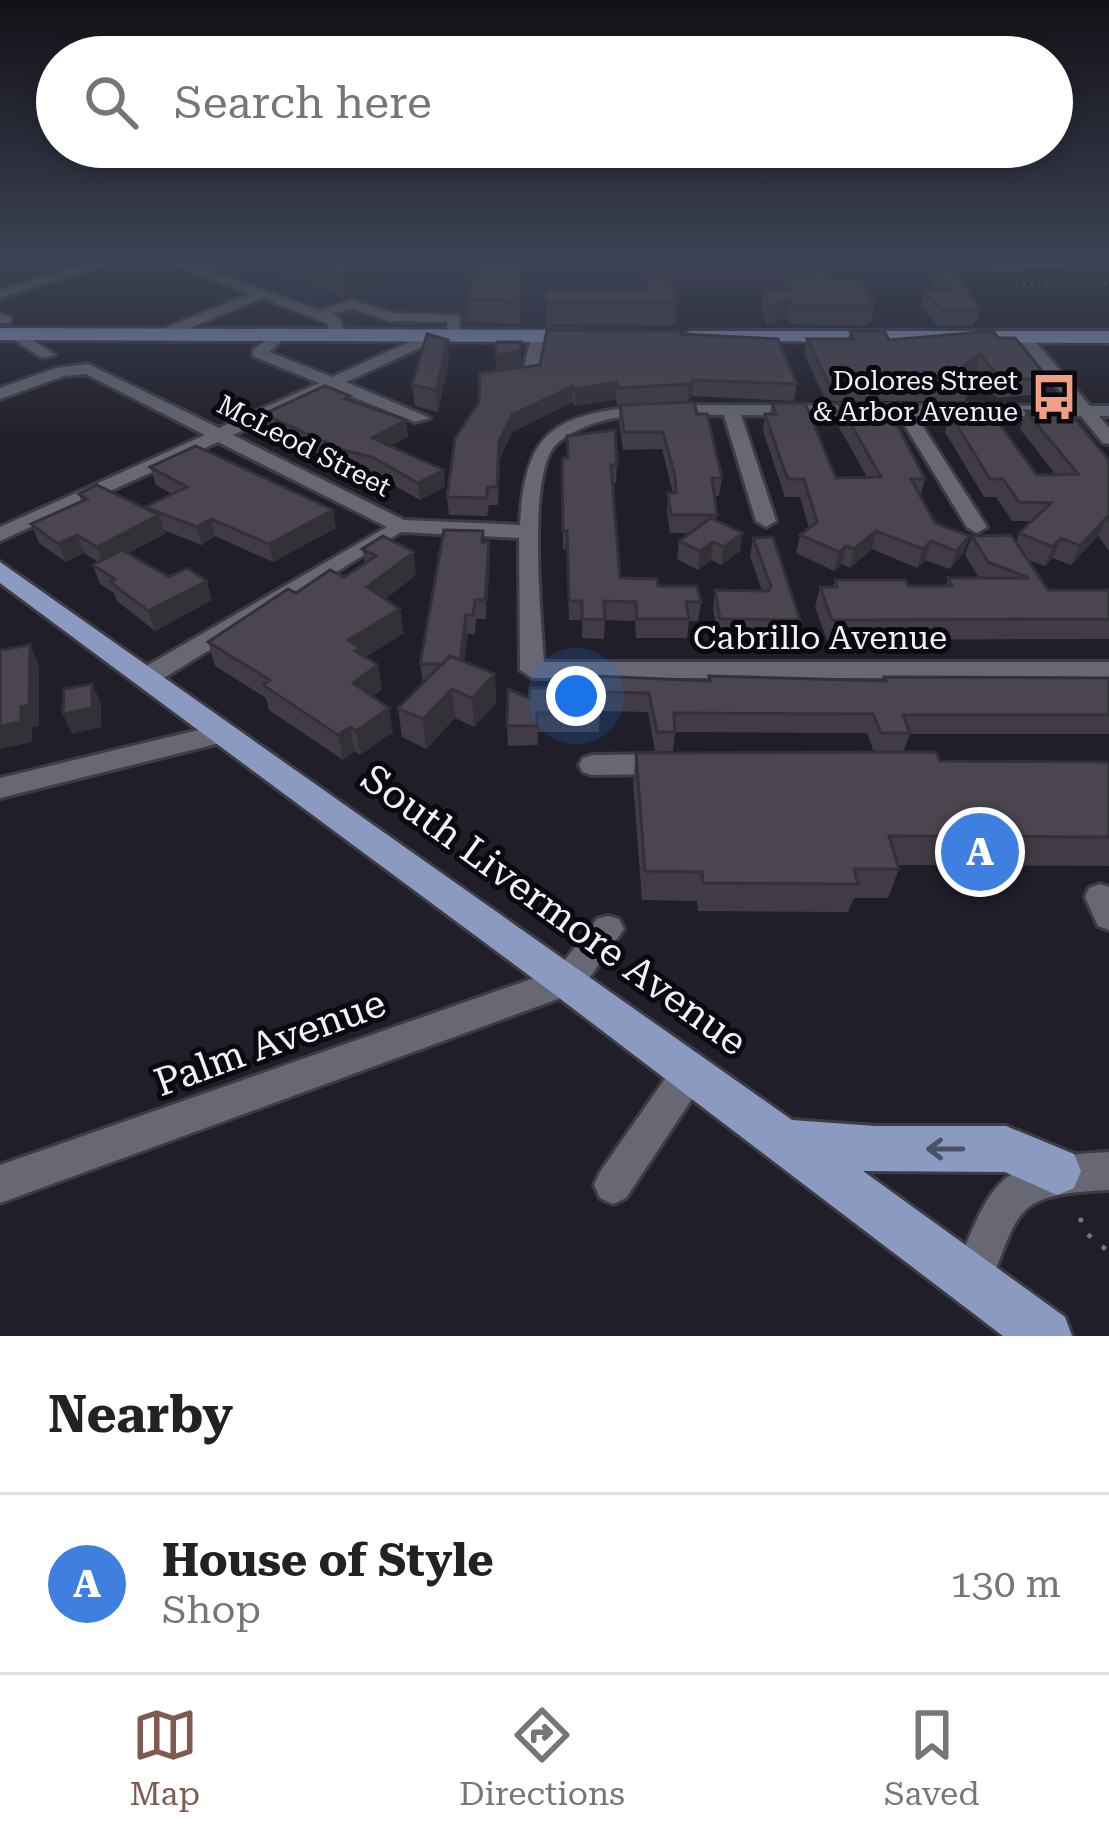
<!DOCTYPE html>
<style>
body{margin:0;font-family:"Roboto Serif",serif;background:#f2f2f2;color:#222}
.you{position:absolute;left:576px;top:696px;width:42px;height:42px;margin:-30px;border:9px solid #fff;border-radius:50%;background:#1a73e8;box-shadow:0 0 0 18px #1a73e833}
.badge{display:grid;place-items:center;width:78px;height:78px;border-radius:50%;background:#805a4f;color:#fff;font-size:39px;font-weight:700}
.pin{position:absolute;translate:-50% -50%;border:6px solid #fff;box-shadow:0 3px 12px #0006}
.list{margin:0;padding:0;list-style:none}
h2{display:flex;justify-content:space-between;align-items:center;height:156px;margin:0;padding:0 48px;font-size:51px}
h2 small{font-size:39px;font-weight:400;color:#767676}
.list li{display:grid;grid-template-columns:78px 1fr auto;gap:36px;align-items:center;box-sizing:border-box;height:180px;padding:0 48px;border-top:3px solid #e0e0e0}
.list b{display:block;font-size:45px;white-space:nowrap}
.list p{margin:0;font-size:39px;white-space:nowrap;color:#767676}
.list em{font-size:39px;font-style:normal;color:#767676}
.icon{flex:none;width:66px;height:66px;fill:none;stroke:currentColor;stroke-width:2;stroke-linecap:round;stroke-linejoin:round}
.map{position:relative;flex:none;width:1109px;height:1336px;overflow:hidden}
.search{position:absolute;background:#fff;box-shadow:0 6px 18px #0003;left:36px;right:36px;top:36px;height:132px;display:flex;align-items:center;gap:30px;box-sizing:border-box;padding:0 42px;border-radius:66px;color:#767676;font-size:45px}
.sheet{height:336px;background:#fff}
nav{display:flex;justify-content:space-around;align-items:center;box-sizing:border-box;height:168px;border-top:3px solid #e0e0e0;background:#fff;font-size:33px;color:#767676}
nav a{display:grid;justify-items:center;gap:6px}
nav .on{color:#805a4f}
.map>svg:first-child{display:block}
</style>
<div class="map">
<svg width="1109" height="1336" viewBox="0 0 1109 1336">
<rect width="100%" height="100%" fill="#201f29"/>
<path fill="#292838" d="M193 259H936L959 289 673 290 679 327 338 335 334 319Z"/>
<path fill="#4b2f47" d="M639 259H801L813 282 647 283 639 280Z"/>
<g fill="none" stroke-linecap="round" stroke-linejoin="round">
<defs>
<path id="minor" d="M103 259H123L0 298V290Z
M161 259 194 264 252 259 206 269 319 310 352 300 391 313 460 315 459 336 447 339V322L389 321 352 309 332 314 341 320 345 335 338 339 331 335 327 323 262 298 168 337H158V331L249 294Z
M983 259 999 262 1101 259 1095 263 996 270Z
M0 314 10 317V323H0Z
M10 331H20L55 355 42 358 10 337Z
M276 332 288 335 269 352 332 377 429 333H439V339L346 382 430 418 415 422 333 389 233 435 404 520 520 525C525 426 557 415 650 405L1072 406 1017 337 1029 334 1090 406H1109V416H1099L1109 428V444L1103 443 1081 416H916L987 527 977 533 967 527 899 416 741 415 776 521 766 527 756 521 724 415C677 415 619 408 576 431 568 435 558 441 553 448 528 483 541 616 544 662H1109V678H532L520 670 519 538 401 532 154 684H136L133 678 136 672 387 527 218 442 0 541V527L205 435 86 374 64 376 0 399V388L56 368 88 364 219 428 319 383 253 356V350Z
M532 333 544 336 539 375 520 384H508V378L523 372Z
M223 724 232 726 236 733 232 740 0 798V778Z
M663 754 672 757 676 764 672 771 663 774 592 775 583 772 579 765 583 758 592 755Z
M1100 884 1109 887V930L1098 926 1085 897 1089 888Z
M608 916 619 919 624 929 580 991 0 1203V1165L557 970 597 919Z
M690 1055 702 1060 708 1072 702 1084 626 1198 613 1204 600 1198 594 1185 600 1172 678 1060Z
M1109 1152V1190C1008 1194 1021 1212 985 1296L971 1302 957 1296 951 1282C991 1183 994 1157 1109 1152Z"/>
<path id="major" d="M0 328 582 330 591 336 582 342 0 340Z
M690 331H1109V343L683 341 681 337Z
M0 562 792 1120 875 1126H1006L1074 1154 1081 1171 1074 1188 1057 1195 1005 1172 863 1171 1065 1317 1072 1336H1003L554 994 0 583Z"/>
</defs>
<use href="#minor" stroke="#3d3c44" stroke-width="6"/>
<use href="#major" stroke="#3d3c44" stroke-width="6"/>
<path stroke="#777780" stroke-width="3" stroke-dasharray="1.5 6" stroke-linecap="butt" d="M1095 272 1109 280
M1070 276 1076 283H1109
M1016 284 1075 283"/>
<path stroke="#777780" stroke-width="4.5" stroke-dasharray="4.5 14" stroke-linecap="butt" d="M1080 1218 1086 1233 1109 1252"/>
<use href="#minor" fill="#686874" fill-rule="evenodd"/>
<use href="#major" fill="#8b9ac1" fill-rule="evenodd"/>
</g>
<path fill="#403b44" d="M263 259H610L609 269H525L520 324 468 322 467 299 472 274 417 273 413 267 344 296 264 267Z
M805 268 833 278 875 303 871 322H868L867 326 790 324 787 317 767 326 761 307 764 289H782L784 276H804Z
M934 270 981 308 977 322H974L973 326H938L921 306 925 291H935L931 284Z
M646 278 676 302 674 325H546L545 302 645 290Z
M850 331 889 340 998 338 1047 377 1041 394 997 398 976 370 965 377 970 385 965 401H826L804 354 807 339H848Z
M681 334 797 384 794 401 692 396 687 401 617 405 616 399 575 406 572 402 512 432 500 459 498 505H489L487 516 449 515 447 497 496 371 522 358 520 367 540 365Z
M448 340 449 361 438 412 415 406 412 385Z
M351 401 406 420 408 437 390 446 445 487 420 500 375 474 346 467 267 430 264 414Z
M772 403 836 478 867 477 835 420 839 403 877 415 925 479 920 496 935 523 970 536 963 554 950 569 925 560 917 568 872 549 850 568 842 564 834 571 796 553 800 535 809 528 800 497H785L763 431 765 414H770Z
M954 403 1037 475H1056L1020 429 1026 411 1109 460V551L1098 536 1071 565 1053 558 1045 566 1026 559 1048 590H1109V639L827 640 815 607 820 587H833L835 580 908 586H946L948 578H979L965 555 972 536 1016 543 1019 533 1032 521H1012L996 497H984L945 432Z
M620 405 697 414 722 478 719 496H714L716 520 740 551 721 565 711 560 698 570 677 559 679 541 689 533H670L667 512 668 493H673L662 449 623 450 619 422Z
M567 458 617 465 616 483H612L620 578 658 586 701 602 698 621H689L687 638H636L635 621 605 620 604 639 582 638V620H569L567 550 563 549 562 489Z
M150 467 336 528 273 562 215 536 202 545 163 530 165 534 128 553 212 600 155 631 117 601 114 593 100 584 93 565 98 562 84 553 66 562 39 543 31 524 81 501 79 494 146 509 172 494 156 485Z
M483 531 484 542H489L490 561 486 619H476L475 634H468L464 662 495 674 496 703 474 727 455 718 426 749 402 737 398 708 423 683 420 664Z
M753 538 800 620 795 639 718 638 713 609 715 590 762 591 750 556Z
M362 549 416 575 385 599 404 633 365 657 378 665 382 689 373 696 393 732 360 755 355 751 343 760 269 710 266 698 215 666 208 642 296 593 344 577 365 564Z
M709 676 883 681 884 677 1109 678V734H910L903 752 940 761 1109 762V866L898 865 899 869 888 898H854L848 912 698 911 697 901 642 900 633 782 636 753 874 752 867 733 675 732 673 751H655L648 712 600 711 599 732H538V745L508 746 507 726 529 698 567 687 709 681Z"/>
<path fill="#343037" d="M377 259H413V267L344 296 341 274Z
M523 259 525 269 520 324V301Z
M790 299 787 317 767 326 770 307Z
M448 340 449 361 438 412 436 390Z
M521 342 520 367 496 371 495 355Z
M980 354 976 370 954 386 959 369Z
M694 380 692 396 687 401 689 384Z
M617 382 616 399 575 406V389Z
M573 386 572 402 512 432 500 459 498 505 499 441 512 415Z
M406 420 408 437 374 454 372 438Z
M444 470 445 487 420 500 418 483Z
M333 510 336 528 273 562 269 544Z
M159 515 165 534 104 566 97 547Z
M1107 517 1098 536 1071 565 1080 546Z
M211 519 215 536 202 545 197 527Z
M876 531 872 549 850 568 854 549Z
M743 533 740 551 721 565 724 547Z
M77 535 84 553 66 562 58 544Z
M970 536 963 554 950 569 956 551Z
M1061 538 1053 558 1045 566 1053 547Z
M931 541 925 560 917 568 923 549Z
M489 542 490 561 486 619 485 600Z
M713 542 711 560 698 570 700 551Z
M846 546 842 564 834 571 839 552Z
M414 552 416 575 370 611 367 587Z
M207 581 212 600 155 631 148 611Z
M400 609 404 633 363 659 348 640Z
M466 615 468 634 461 684 459 664Z
M30 645 39 665V726L32 728V742L0 749V726Z
M378 665 382 689 358 707 353 683Z
M495 674 496 703 474 727 472 698Z
M92 684 101 703V727L72 734 63 714Z
M452 689 455 718 426 749 423 719Z
M389 708 393 732 360 755 356 731Z
M350 727 355 751 343 760 338 735Z"/>
<path fill="#4a454f" stroke="#343037" stroke-width="3" d="M299 259H377L341 274Z
M474 259H523L520 301 467 299Z
M945 262 981 308H975L978 311H942L925 291H949L934 270Z
M805 268H827L833 278H860L875 303H869L871 307 793 306 790 299 770 307 764 289H790L784 276H810Z
M646 278H671L676 302H545L546 290H648Z
M547 330 680 331 681 334 778 339 797 384 694 380 689 384 618 388 617 382 575 389 573 386 512 415 499 441 497 487H488L486 498 447 497 455 438 479 402 480 373 540 365Z
M850 331H884L889 340 993 331 998 338H1015L1047 377 1003 382 980 354 959 369 970 385 829 384 807 339H854Z
M427 334 448 340 436 390 412 385Z
M497 342H521L520 351 495 355Z
M325 386 350 396 345 399 406 420 372 438 444 470 418 483 372 457 343 450 264 414Z
M694 402 697 414H707L722 478H712L717 515H671L668 493H676L675 476 663 432H624L620 405Z
M772 403H805L836 478 881 477 839 403H871L877 415H892L925 479H911L935 523 970 536 956 551 931 541 923 549 876 531 854 549 846 546 839 552 800 535 817 522 804 479H788L781 461 765 414H776Z
M954 403H984L1037 475 1078 474 1026 411 1071 414 1109 460V520L1107 517 1080 546 1061 538 1053 547 1019 533 1051 503 1019 502 1003 479H990L950 414H961Z
M615 430 617 465H611L620 578 657 579 658 586H697L701 602H686L689 619H637L636 602 604 601 605 620 582 619V601H569L567 531H563L562 471 563 458H568L567 436Z
M196 446 333 510 269 544 211 519 197 527 145 507 187 487 150 467Z
M97 485 159 515 97 547 77 535 58 544 31 524 87 499 79 494Z
M711 518 743 533 724 547 713 542 700 551 679 541Z
M444 530 483 531 482 542H489L485 600H475L473 615H466L460 660 450 656 443 664H420Z
M1011 535 1048 590H1109V619L832 620 820 587H837L835 580H906L908 586H952L948 578H1029L988 562 972 536Z
M383 536 414 552 367 587 400 609 348 640 361 648 355 651 378 665 353 683 389 708 356 731 350 727 338 735 263 685 270 680 208 642 288 589 296 593 330 570 344 577 376 556 362 549Z
M773 537 800 620 720 619 715 590 768 591 771 586 753 538Z
M122 550 169 577 187 568 207 581 148 611 110 582 115 579 93 565Z
M30 645 29 705 21 707V722L0 726V650Z
M450 656 495 674 472 698 452 689 423 719 398 708Z
M593 676 710 681 709 676 886 681 884 677 1109 678V715H903L910 733H881L873 714 674 713 675 732H657L649 693 599 692 600 712 537 713V726H507L508 689 529 698 530 688 567 687 566 681H594Z
M92 684V708L63 714 64 689Z
M936 752 940 761 1109 762V837L889 836 899 869H854L858 884 703 883 702 872 645 871 636 753Z"/>
<defs><path id="oneway-shaft" d="M-6 0H5M1.5-3L5.5 0L1.5 3" fill="none" stroke-width="1.6" stroke-linecap="round" stroke-linejoin="round" transform="scale(3)"/></defs>
<use stroke="#4a5268" href="#oneway-shaft" transform="translate(945 1149) rotate(180)"/>
<linearGradient id="sky" x2="0" y2="1"><stop stop-color="#121117"/><stop offset="0.58" stop-color="#3c4254"/><stop offset="1" stop-color="#3c4254" stop-opacity="0"/></linearGradient>
<rect width="1109" height="446" fill="url(#sky)"/>
<defs>
<symbol id="bus-bare" viewBox="-9 -9 18 18"><path d="M-5-6H5V4H4V6H2V4H-2V6H-4V4H-5ZM-3.5-4V0h7V-4ZM-3.5 1.2v1.5H-2V1.2ZM2 1.2v1.5H3.5V1.2Z" fill="#f39f85" stroke="#0a090e" stroke-width="2.5" paint-order="stroke"/></symbol>
</defs>
<g fill-rule="evenodd">
<use href="#bus-bare" x="1021" y="364" width="66" height="66"/>
</g>
<g text-anchor="middle" dominant-baseline="central" stroke-width="10" stroke-linejoin="round" paint-order="stroke">
<g font-size="27" fill="#f1f1f8" stroke="#0a090e" text-anchor="end">
<text x="1018" y="381">Dolores Street<tspan x="1018" dy="31">&amp; Arbor Avenue</tspan></text>
</g>
<g font-size="27" fill="#f1f1f8" stroke="#0a090e">
<text transform="translate(304 446) rotate(27)">McLeod Street</text>
</g>
<g font-size="33" fill="#f1f1f8" stroke="#0a090e">
<text x="820" y="637">Cabrillo Avenue</text>
</g>
<g font-size="39" fill="#f1f1f8" stroke="#0a090e">
<text transform="translate(554 910) rotate(36)">South Livermore Avenue</text>
<text transform="translate(270 1043) rotate(-20)">Palm Avenue</text>
</g>
</g>
</svg>
<div class="you"></div>
<div class="pin badge" style="left:980px;top:852px;background:#3f7fe0">A</div>
<div class="search"><svg class="icon" aria-label="search" viewBox="0 0 24 24"><circle cx="10" cy="10" r="6"/><path d="M15 15l6 6"/></svg>Search here</div>
</div>
<section class="sheet">
<h2>Nearby<small></small></h2>
<ul class="list">
<li><span class="badge" style="background:#3f7fe0">A</span><div><b>House of Style</b><p>Shop</p></div><em>130 m</em></li>
</ul>
</section>
<nav>
<a class="on"><svg class="icon" aria-label="map" viewBox="0 0 24 24"><path d="M3 6l6-2 6 2 6-2v14l-6 2-6-2-6 2zM9 4v14M15 6v14"/></svg>Map</a>
<a><svg class="icon" aria-label="directions" viewBox="0 0 24 24"><path d="M12 3l9 9-9 9-9-9zM9 14v-3h6M13 9l2 2-2 2"/></svg>Directions</a>
<a><svg class="icon" aria-label="saved" viewBox="0 0 24 24"><path d="M7 4h10v16l-5-4-5 4z"/></svg>Saved</a>
</nav>
